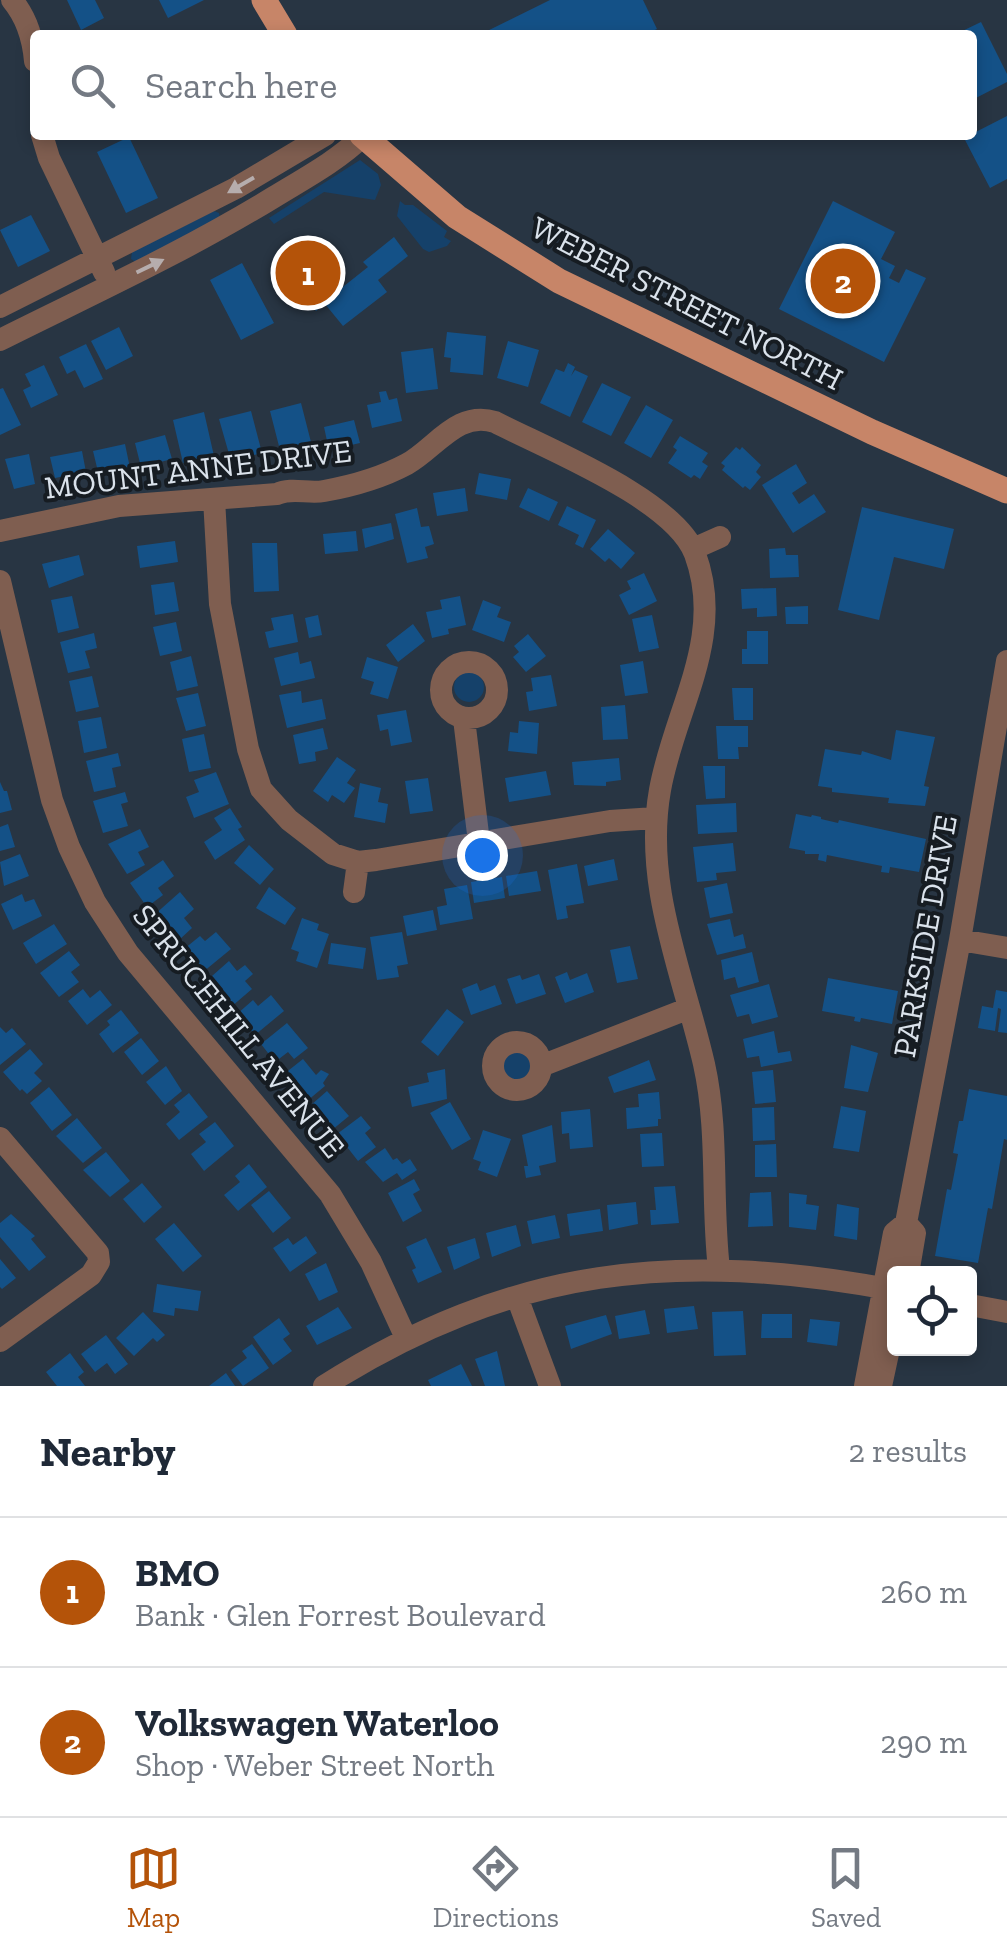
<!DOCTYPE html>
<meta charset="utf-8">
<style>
body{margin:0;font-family:"Zilla Slab",serif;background:#f2f2f3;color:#1f2937}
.controls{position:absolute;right:30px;bottom:30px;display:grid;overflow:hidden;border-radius:10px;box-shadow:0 5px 15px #0003}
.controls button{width:90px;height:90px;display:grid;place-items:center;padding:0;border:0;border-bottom:2px solid #e0e1e3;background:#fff;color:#1f2937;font:50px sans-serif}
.you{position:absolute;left:482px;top:855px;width:35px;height:35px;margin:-25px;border:8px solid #fff;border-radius:50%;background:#1a73e8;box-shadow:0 0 0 15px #1a73e833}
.badge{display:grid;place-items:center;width:65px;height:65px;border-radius:50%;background:#b45309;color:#fff;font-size:32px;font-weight:700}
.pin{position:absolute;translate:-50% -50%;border:5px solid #fff;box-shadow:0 2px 10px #0006}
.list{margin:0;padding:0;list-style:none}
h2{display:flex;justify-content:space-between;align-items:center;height:130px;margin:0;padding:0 40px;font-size:42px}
h2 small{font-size:32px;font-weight:400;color:#747a83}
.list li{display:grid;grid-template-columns:65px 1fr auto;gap:30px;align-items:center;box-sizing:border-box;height:150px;padding:0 40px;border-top:2px solid #e0e1e3}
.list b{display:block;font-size:38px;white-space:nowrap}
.list p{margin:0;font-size:32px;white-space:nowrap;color:#747a83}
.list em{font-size:32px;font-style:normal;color:#747a83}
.icon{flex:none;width:55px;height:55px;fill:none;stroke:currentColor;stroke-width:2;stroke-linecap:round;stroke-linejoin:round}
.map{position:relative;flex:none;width:1007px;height:1386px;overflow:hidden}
.search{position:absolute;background:#fff;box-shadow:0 5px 15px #0003;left:30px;right:30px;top:30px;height:110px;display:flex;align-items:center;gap:25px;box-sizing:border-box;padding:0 35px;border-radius:10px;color:#747a83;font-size:38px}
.sheet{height:430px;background:#fff}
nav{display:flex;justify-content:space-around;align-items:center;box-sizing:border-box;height:140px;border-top:2px solid #e0e1e3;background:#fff;font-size:28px;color:#747a83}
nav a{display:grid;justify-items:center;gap:5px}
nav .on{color:#b45309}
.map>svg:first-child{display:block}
</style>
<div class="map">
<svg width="1007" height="1386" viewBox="0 0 1007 1386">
<rect width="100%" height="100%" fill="#283543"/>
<path fill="#15416a" d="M360 160 378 174 381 185 375 200 324 192 274 224 269 218Z
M400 201 405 205H413L447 231 444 237 451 241 447 246 429 252 423 249 397 216Z
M214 211 219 213 220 218 136 262 131 259 132 252Z
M454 687a15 15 0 1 1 30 0a15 15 0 1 1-30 0Z
M501 1066a15 15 0 1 1 30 0a15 15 0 1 1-30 0Z"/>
<path fill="#145187" d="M67 0H95L104 18 81 30Z
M159 0H204L168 18Z
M550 0H643L657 29 644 35H479Z
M981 22 1007 74V82L972 100V35H954Z
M1007 116V179L990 188 964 138Z
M129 137 158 198 126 213 97 152Z
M833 201 895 232 881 259 895 266 889 278 899 283 906 269 926 278 884 362 779 309Z
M31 215 50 251 18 267 0 230Z
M394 237 408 256 378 280 387 292 343 326 325 304 316 311 279 262 303 244 339 290 368 267 363 262Z
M242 263 274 323 241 340 210 280Z
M119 327 133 356 106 370 91 341Z
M447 332 486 336 483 375 450 372 451 358 444 357Z
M508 341 539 350 528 387 497 378Z
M86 344 103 379 84 388 75 370 67 374 59 357Z
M433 348 438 389 406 393 401 352Z
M568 363 575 367 571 376 575 370 588 376 570 417 540 403 556 369 564 372Z
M44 365 58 395 31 408 23 390 31 386 25 374Z
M602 383 631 397 611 436 582 422Z
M3 388 21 425 0 435V389Z
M386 391 389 400 397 398 402 421 372 428 367 405 381 402 379 392Z
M301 403 312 446 281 454 270 411Z
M646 405 673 420 651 458 624 443Z
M251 411 262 453 231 461 219 419Z
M204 412 214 456 183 463 173 420Z
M354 420 360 443 329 450 324 427Z
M165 435 172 459 141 467 135 443Z
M680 436 708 453 702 462 708 466 700 479 694 475 691 478 668 463 677 450 673 447Z
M125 444 130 468 99 476 93 451Z
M736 447 740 450 742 447 761 465 756 472 761 477 750 490 745 486 743 488 722 470 725 466 721 463Z
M82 451 86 472 55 478 50 457Z
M29 454 35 484 14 489 5 459Z
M796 464 807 483 792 493 799 504 814 494 826 512 793 533 762 485Z
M479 473 511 479 507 500 475 494Z
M465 488 468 511 437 516 433 493Z
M528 488 558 502 549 521 519 507Z
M567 506 596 520 583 548 575 544 579 535 558 525Z
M862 507 954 529 944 569 894 557 879 620 838 610Z
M417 508 421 527 429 526 434 544 425 547 428 558 407 563 395 514Z
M391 523 394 539 365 548 362 529Z
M608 529 635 553 621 569 609 558 605 562 590 549Z
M356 531 358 551 325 554 323 534Z
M175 541 178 562 140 568 137 546Z
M252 543H277L279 591 254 592Z
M785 548 786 555H798L799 577 770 578 769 549Z
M79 555 84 575 49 588 42 564Z
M644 573 657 601 629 615 619 595 631 589 627 581Z
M174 582 179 611 155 615 151 585Z
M776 588 777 616 757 617V608L742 609 741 589Z
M72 596 79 628 58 633 51 600Z
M460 596 466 625 448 629 449 634 432 638 426 612 442 609 440 600Z
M483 600 501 607 497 617 511 622 504 642 472 630Z
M808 606V624H786L785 607Z
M293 614 298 642 269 648 265 632 274 630 271 618Z
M318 615 322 635 309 638 305 618Z
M652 615 659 648 639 652 632 619Z
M176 622 182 651 160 656 153 627Z
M413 624 425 641 398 662 386 645Z
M747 631H768V664H742V649H747Z
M94 633 97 648 85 651 90 668 68 673 60 642Z
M528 634 546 656 526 672 513 657 519 652 514 646Z
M298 652 300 664 311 661 315 678 281 686 274 658Z
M191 656 198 686 177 691 170 662Z
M367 657 398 667 388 699 370 694 374 682 361 678Z
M643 661 648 693 625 696 620 665Z
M551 675 557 706 529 711 526 692 533 691 531 678Z
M92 676 99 707 76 712 69 681Z
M732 688H753V720H734Z
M301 691 302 703 322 699 326 719 287 728 279 695Z
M198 693 206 726 186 731 176 698Z
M625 705 628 739 603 740 601 707Z
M406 710 412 742 391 746 388 729 380 731 377 715Z
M101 717 107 748 84 753 78 721Z
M519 721 539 723 537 754 508 751 510 732 518 733Z
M716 726H748V747H738L739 759H718Z
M323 728 328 749 315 752 316 761 299 764 293 735Z
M896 730 935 737 924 786 929 787 925 806 888 803 889 798 832 792V788L818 786 825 749 861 755 862 751 891 760Z
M204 734 211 768 189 772 182 739Z
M118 753 121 766 112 768 116 787 94 792 86 761Z
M337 757 356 770 347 783 355 788 344 803 332 795 328 802 313 791Z
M619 758 621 780 606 782V786L574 785 572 762Z
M703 766H725V798L706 799Z
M546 771 551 795 509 802 505 778Z
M216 772 229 804 194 818 186 797 199 792 194 780Z
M428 778 433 811 410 814 405 781Z
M0 782 4 791H7L12 810 0 813Z
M360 783 381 788 378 802 388 804 385 823 354 817Z
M125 792 128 802 121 804 128 826 103 833 93 801Z
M736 803 737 832 698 834 696 805Z
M230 808 242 827 238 829 245 840 215 860 204 842 222 830 214 818Z
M796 814 811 817 812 815 821 817V819L838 823 839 820 926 839 919 872 890 867 889 873 881 872 882 866 827 855 826 862 823 861 818 860 819 854H805V851L789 848Z
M8 824 15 847 0 851V827Z
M140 829 149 847 138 852 145 865 127 874 108 844Z
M733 843 736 871 716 873 717 880 697 882 693 847Z
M249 845 274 869 260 885 234 863Z
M20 854 29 876 4 886 0 862Z
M614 859 618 880 588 886 584 866Z
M163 860 174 876 158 888 163 895 147 907 130 883Z
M577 864 584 903 566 906 568 918 557 920 548 870Z
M537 871 541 891 509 896 506 876Z
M502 877 505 898 474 903 471 882Z
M727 883 733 913 710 918 704 888Z
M467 885 473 919 440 925 437 907 447 905 444 889Z
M269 887 296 908 285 925 256 908Z
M180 892 194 909 184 918 192 928 179 940 153 916Z
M22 894 25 902 34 899 42 916 13 930 1 904Z
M433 910 437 930 407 936 403 916Z
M302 918 319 924 317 930 329 934 317 968 296 961 299 952 291 949Z
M730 919 734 937 743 934 746 948 717 955 707 924Z
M54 924 67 944 36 964 23 943Z
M216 932 231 949 203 972 184 949 200 936 205 941Z
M402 932 408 964 397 966 399 977 377 980 370 937Z
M331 943 366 948 363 969 328 964Z
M630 946 638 979 617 983 610 950Z
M69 951 80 965 71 972 79 982 59 997 40 973Z
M752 952 759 982 738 988 735 977 724 980 721 960Z
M229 961 237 971 245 965 253 974 245 981 252 989 231 1007 219 992 223 989 212 976Z
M567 972 570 980 587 973 594 992 565 1003 555 977Z
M539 974 546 994 516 1004 507 979 520 975 522 980Z
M828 978 898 991 892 1024 861 1018 860 1022 854 1021 855 1017 822 1011Z
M477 983 480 991 495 985 502 1004 471 1015 462 989Z
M769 984 778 1017 752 1024 749 1014 737 1017 730 995Z
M83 989 90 998 100 990 112 1005 87 1025 68 1001Z
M996 990 1007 992V1033L998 1032 1001 1009 998 1008 995 1031 978 1028 982 1006 993 1008Z
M271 995 284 1011 255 1035 237 1014 253 1000 258 1006Z
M447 1009 464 1022 438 1056 421 1042Z
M121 1010 139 1033 113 1053 99 1034 110 1025 107 1021Z
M287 1023 308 1048 294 1059 288 1052 275 1062 261 1044Z
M0 1027 6 1033 12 1028 26 1044 0 1065Z
M774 1031 778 1053 790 1051 792 1061 761 1067 759 1056 747 1058 743 1039Z
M141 1038 159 1061 142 1075 124 1052Z
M851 1045 878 1053 868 1092 844 1088Z
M30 1049 43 1064 34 1073 42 1081 27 1094 22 1089 20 1091 3 1072Z
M303 1059 316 1075 321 1070 329 1074 323 1083 325 1086 307 1101 284 1074Z
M649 1060 656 1080 614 1093 608 1077Z
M166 1066 182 1091 165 1105 146 1082Z
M445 1069 447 1099 412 1107 408 1087 429 1082 427 1073Z
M773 1070 776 1102 755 1104 752 1072Z
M49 1087 72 1115 52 1131 30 1103Z
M969 1089 1007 1096V1140L1004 1139 992 1209 988 1208 978 1263 935 1256 947 1189 951 1190 958 1154 953 1153 959 1121H963Z
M327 1091 349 1116 332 1130 311 1105Z
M659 1092 661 1119H658V1126L627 1129 626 1108 639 1107 638 1094Z
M189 1093 208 1117 179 1140 166 1124 180 1112 174 1105Z
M450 1102 471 1139 452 1150 430 1113Z
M841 1106 866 1111 859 1152 833 1148Z
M774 1107 775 1140 753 1141 752 1108Z
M590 1109 593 1147 570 1149 569 1133 562 1134 561 1112Z
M361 1116 371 1128 365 1133 376 1147 358 1161 337 1134Z
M77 1118 102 1148 83 1163 56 1136Z
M215 1122 234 1146 204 1171 191 1154 206 1142 199 1134Z
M552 1125 556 1162 539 1166 541 1175 526 1178 524 1166H528L522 1135Z
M483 1130 511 1139 497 1177 478 1170 481 1162 473 1159Z
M662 1133 664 1166 642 1167 640 1134Z
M776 1144 777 1177H755V1145Z
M385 1148 393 1160 397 1158 402 1164 410 1159 417 1170 402 1180 397 1173 383 1182 365 1162Z
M106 1152 130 1181 110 1197 83 1170Z
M249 1164 267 1187 238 1211 224 1195 240 1182 235 1176Z
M414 1179 420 1190 413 1194 422 1211 403 1222 388 1193Z
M142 1183 162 1207 144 1223 123 1199Z
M675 1186 679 1223 651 1225 650 1210H656L654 1187Z
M269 1191 291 1218 273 1233 251 1205Z
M771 1192 773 1226 748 1227 750 1193Z
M789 1193 807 1195 806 1204 819 1206 816 1230 789 1227Z
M636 1202 638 1224 609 1230 607 1205Z
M837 1204 859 1208 857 1240 834 1236Z
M600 1209 603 1231 570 1236 567 1214Z
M11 1214 35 1236 31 1239 46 1257 29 1271 0 1237V1223Z
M555 1215 560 1238 532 1244 527 1221Z
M174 1223 202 1256 183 1272 155 1239Z
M516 1225 521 1246 492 1257 486 1233Z
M306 1236 317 1253 290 1272 273 1248 288 1238 293 1245Z
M426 1238 442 1272 418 1283 412 1270 416 1268 406 1247Z
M475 1238 480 1258 454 1270 447 1247Z
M0 1259 16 1278 2 1289 0 1287Z
M326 1263 338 1292 319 1301 305 1274Z
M157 1284 201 1291 198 1311 175 1308 174 1316 153 1312Z
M694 1306 698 1329 667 1333 664 1309Z
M338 1307 352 1328 317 1345 306 1326Z
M645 1310 650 1334 619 1339 615 1316Z
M743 1311 746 1355 714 1356 712 1312Z
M143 1312 165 1335 157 1342 153 1338 134 1356 116 1338Z
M762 1314H792V1338H761Z
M606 1315 612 1334 571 1349 565 1326Z
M279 1318 290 1334 283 1339 292 1351 273 1365 253 1337Z
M810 1319 840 1322 837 1346 807 1342Z
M106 1335 128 1364 115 1374 107 1363 95 1372 81 1354Z
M252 1344 269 1368 243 1386 231 1370 247 1358 242 1351Z
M497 1351 505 1386H485L475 1359Z
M70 1353 84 1372 78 1377 85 1386H57L46 1372Z
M461 1364 472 1386H431L428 1380Z
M226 1373 235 1386H209Z"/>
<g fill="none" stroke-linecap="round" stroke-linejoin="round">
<path stroke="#7f5e50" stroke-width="22" d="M12 0C27 18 33 38 35 61
M42 135 49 158 104 272
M0 307 236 188 325 135
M0 340C92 294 186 251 274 197 305 178 337 161 363 136
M214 499 220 604 248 749 261 789 289 820 333 854 358 862 376 860 610 821 655 818
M0 531 119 506 277 494C292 487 308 494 324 491 352 486 381 478 407 464 436 448 457 410 495 422 547 449 674 499 695 554 726 638 674 710 660 790 643 885 683 973 704 1064 719 1131 711 1201 719 1269
M693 549 720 537
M0 581 52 800 69 847 95 902 128 953 330 1194 371 1262 406 1338
M441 690a28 28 0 1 1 56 0a28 28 0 1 1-56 0Z
M464 719 479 842
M354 892 358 862
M960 940 1007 948
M493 1066a24 24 0 1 1 48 0a24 24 0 1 1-48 0Z
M541 1066 687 1009
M0 1138 98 1253 99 1262 91 1275 0 1341
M906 1223 915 1233 908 1274
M517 1297 550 1386
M970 1305 1007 1312
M324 1386C514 1266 677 1250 894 1290
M865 1386 894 1233 906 1223 960 940 1007 661
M881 1386 894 1326"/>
<path stroke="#c78568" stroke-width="25" d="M264 0 285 35
M362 135 457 217 559 281 872 432 1007 491"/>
</g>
<defs><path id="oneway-solid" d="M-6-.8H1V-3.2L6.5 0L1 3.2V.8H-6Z" transform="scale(2.5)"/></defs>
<g fill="#b6adad">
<use href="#oneway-solid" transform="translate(241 185) rotate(150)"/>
<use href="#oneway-solid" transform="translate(150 266) rotate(-26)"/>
</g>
<g text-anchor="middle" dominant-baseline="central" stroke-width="8" stroke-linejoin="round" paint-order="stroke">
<g font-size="32" fill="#dae2eb" stroke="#161c22">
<text transform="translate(687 303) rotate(27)">WEBER STREET NORTH</text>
<text transform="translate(198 469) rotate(-7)">MOUNT ANNE DRIVE</text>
<text transform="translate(925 936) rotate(-80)">PARKSIDE DRIVE</text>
<text transform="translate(239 1031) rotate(51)">SPRUCEHILL AVENUE</text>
</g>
</g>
</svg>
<div class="controls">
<button><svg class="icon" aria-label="locate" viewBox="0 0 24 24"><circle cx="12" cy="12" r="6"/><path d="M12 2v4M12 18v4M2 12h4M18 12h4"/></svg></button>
</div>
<div class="you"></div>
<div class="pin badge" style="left:308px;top:273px">1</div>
<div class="pin badge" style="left:843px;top:281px">2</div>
<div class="search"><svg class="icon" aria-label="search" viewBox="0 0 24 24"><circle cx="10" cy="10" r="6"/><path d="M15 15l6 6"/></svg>Search here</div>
</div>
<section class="sheet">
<h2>Nearby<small>2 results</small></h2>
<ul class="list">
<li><span class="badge">1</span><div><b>BMO</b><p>Bank · Glen Forrest Boulevard</p></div><em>260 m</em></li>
<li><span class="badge">2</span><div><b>Volkswagen Waterloo</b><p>Shop · Weber Street North</p></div><em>290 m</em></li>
</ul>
</section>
<nav>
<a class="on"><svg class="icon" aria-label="map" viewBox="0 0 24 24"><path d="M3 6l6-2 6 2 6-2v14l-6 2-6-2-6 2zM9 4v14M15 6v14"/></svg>Map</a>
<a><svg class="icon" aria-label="directions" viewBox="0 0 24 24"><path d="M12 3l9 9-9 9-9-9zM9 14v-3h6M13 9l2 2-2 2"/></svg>Directions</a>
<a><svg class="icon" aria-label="saved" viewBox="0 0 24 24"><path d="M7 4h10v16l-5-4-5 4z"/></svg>Saved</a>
</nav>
